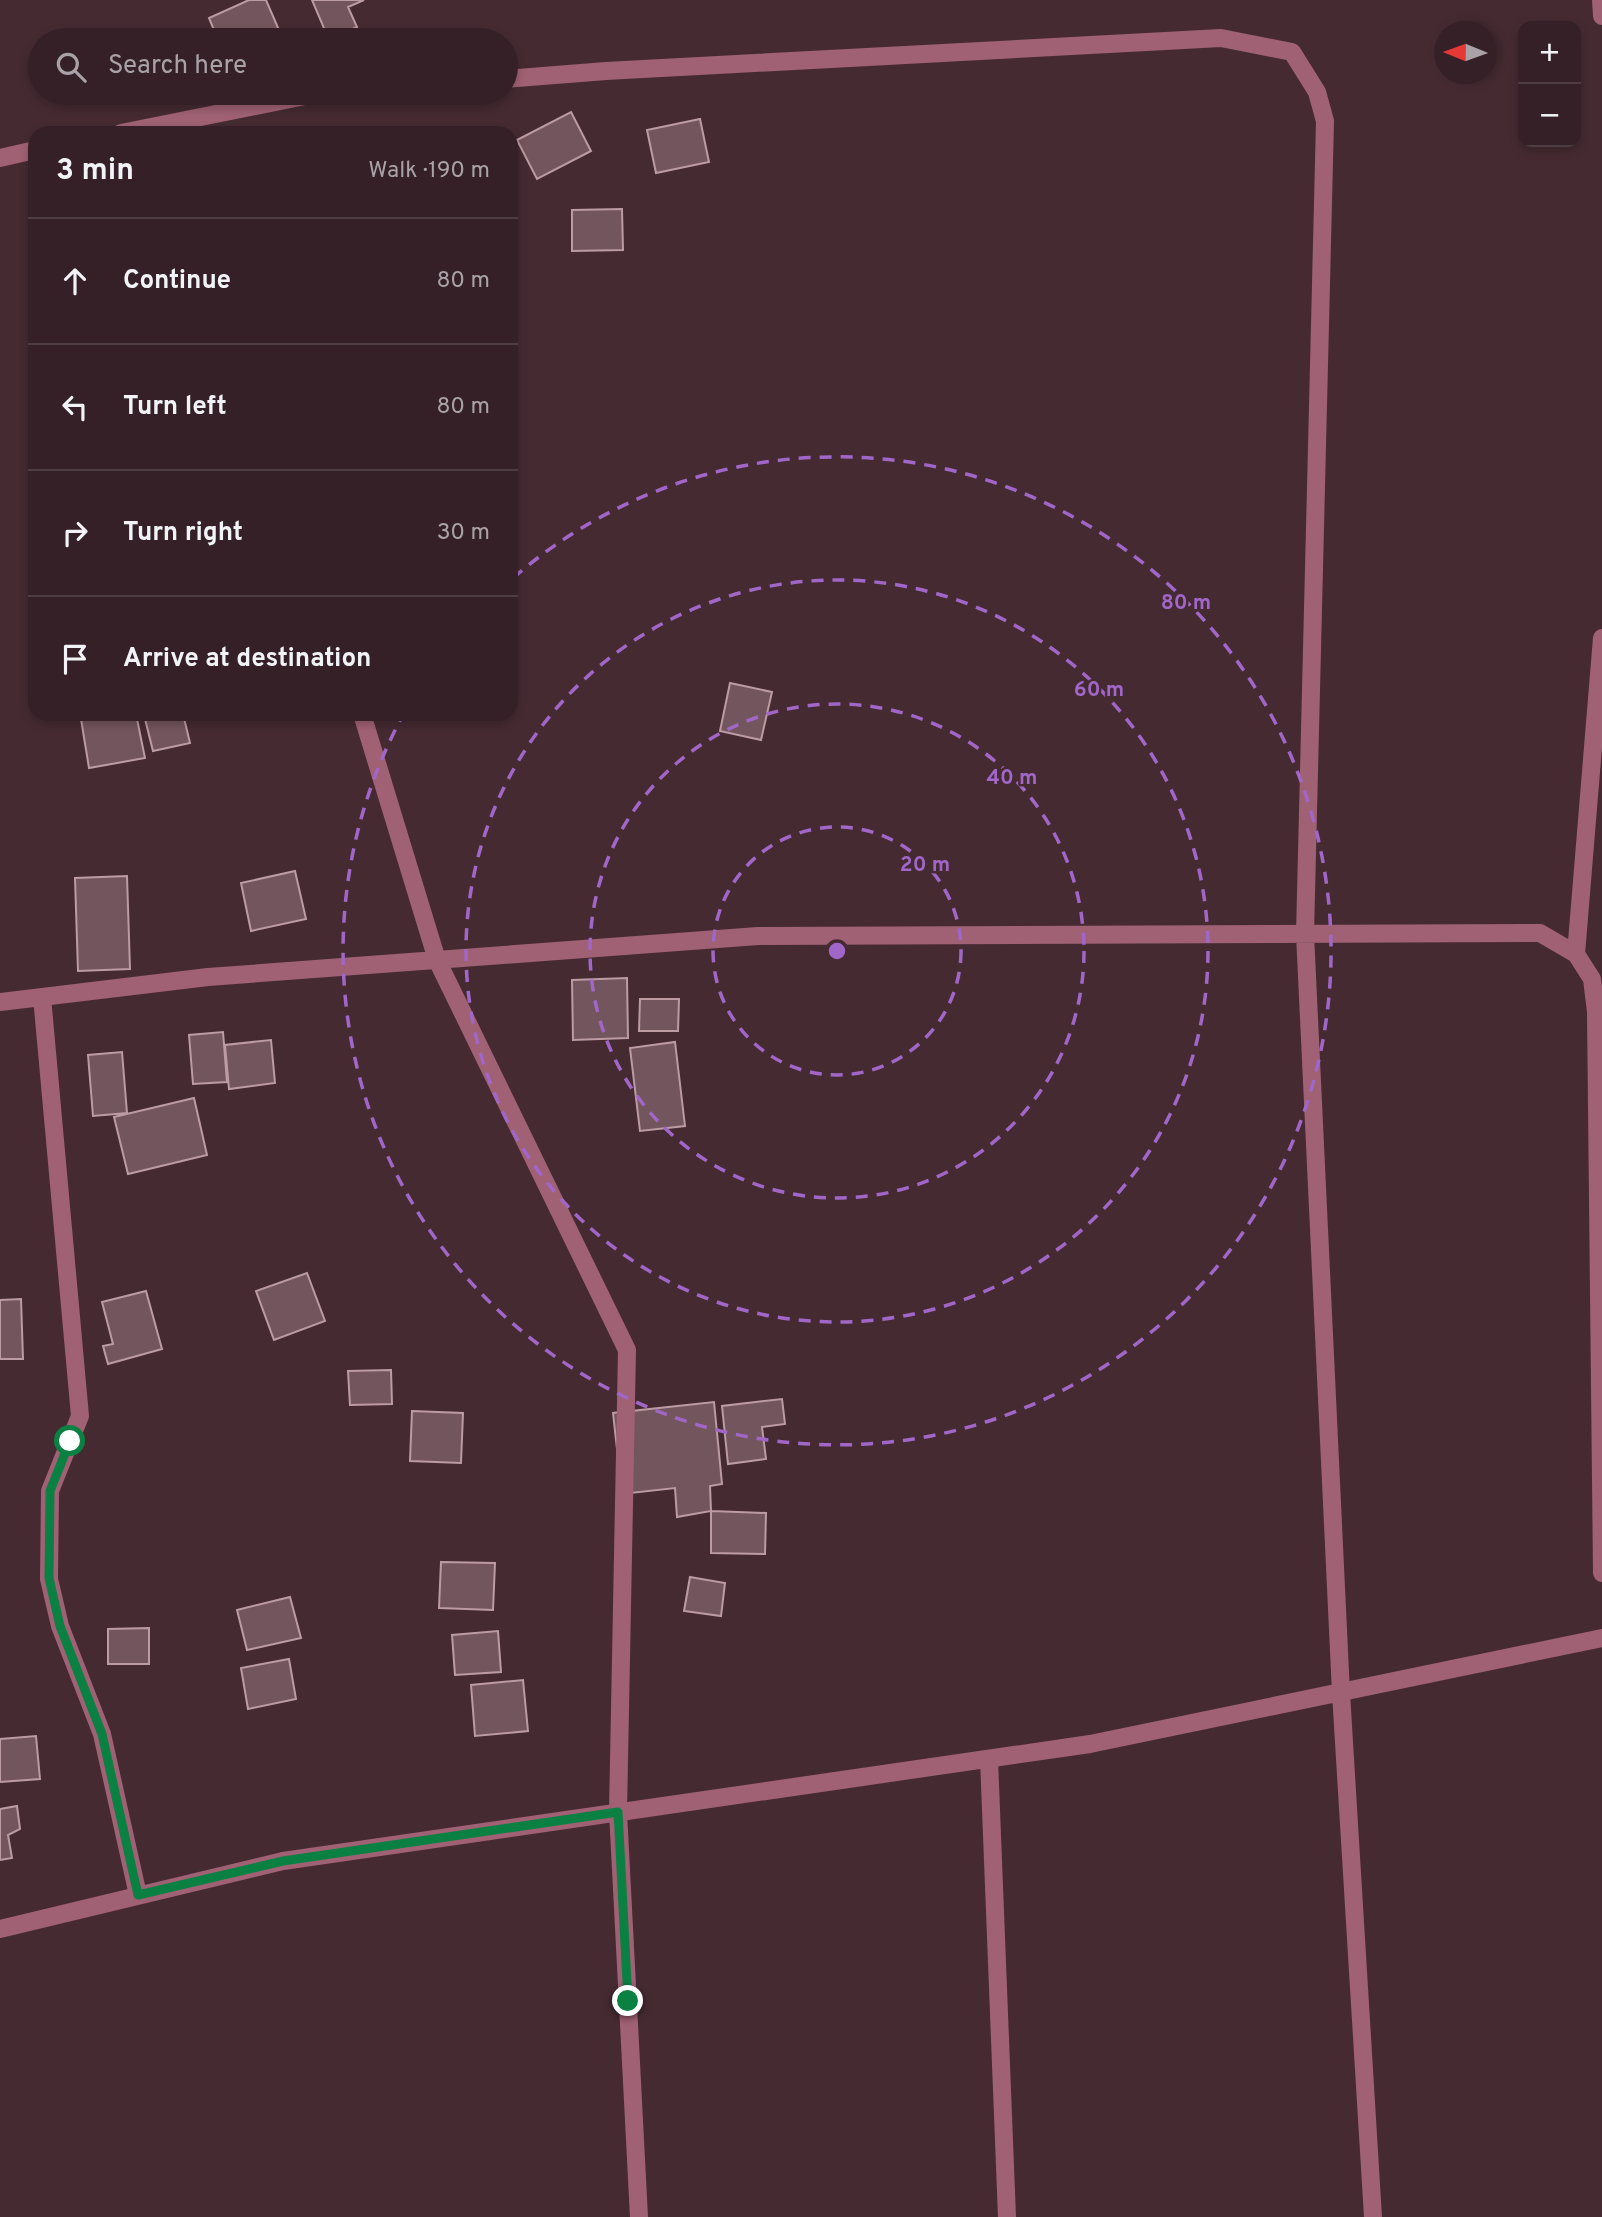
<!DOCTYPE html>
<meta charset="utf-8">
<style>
body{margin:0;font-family:Overpass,sans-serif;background:#3f2d32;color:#f1f3f6}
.controls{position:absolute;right:21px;top:21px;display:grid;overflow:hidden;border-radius:14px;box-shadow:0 4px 10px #0003}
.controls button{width:63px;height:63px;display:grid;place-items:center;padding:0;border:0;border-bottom:2px solid #4e3e43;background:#342026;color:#f1f3f6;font:35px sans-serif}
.compass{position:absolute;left:1434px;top:21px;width:63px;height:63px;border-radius:50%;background:#342026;box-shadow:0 4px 10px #0003;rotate:271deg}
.stop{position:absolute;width:21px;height:21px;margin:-16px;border:5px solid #0b8043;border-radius:50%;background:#fff}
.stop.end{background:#0b8043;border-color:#fff;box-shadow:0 2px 7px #0008}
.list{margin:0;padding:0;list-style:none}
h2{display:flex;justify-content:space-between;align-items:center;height:91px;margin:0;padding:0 28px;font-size:30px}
h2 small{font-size:23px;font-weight:400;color:#a9a3a7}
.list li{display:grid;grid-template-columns:46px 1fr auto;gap:21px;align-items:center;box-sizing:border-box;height:126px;padding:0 28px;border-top:2px solid #4e3e43}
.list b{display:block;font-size:26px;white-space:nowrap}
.list em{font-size:23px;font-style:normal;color:#a9a3a7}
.icon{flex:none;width:38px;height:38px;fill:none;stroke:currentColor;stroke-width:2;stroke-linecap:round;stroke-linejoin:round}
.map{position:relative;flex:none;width:1602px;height:2217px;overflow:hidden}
.search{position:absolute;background:#342026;box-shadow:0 4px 10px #0003;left:28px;top:28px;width:490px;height:77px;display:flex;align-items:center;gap:18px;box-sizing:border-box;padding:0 24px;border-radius:38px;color:#a9a3a7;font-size:26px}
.panel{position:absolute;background:#342026;box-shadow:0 4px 10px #0003;left:28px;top:126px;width:490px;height:595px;border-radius:21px}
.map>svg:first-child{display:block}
</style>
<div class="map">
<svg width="1602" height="2217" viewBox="0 0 1602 2217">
<rect width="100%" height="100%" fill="#452a32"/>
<path fill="#73555d" stroke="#bc9ba3" stroke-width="2" d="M249 0H266L282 37 274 40H218L209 18Z
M312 0H364L348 7 357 27 329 40Z
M571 112 591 151 537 179 517 140Z
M700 119 709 162 656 173 647 130Z
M622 209 623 250 572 251V210Z
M730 683 772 692 761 740 720 731Z
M110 714H136L145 758 89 768 81 719Z
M150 714H183L190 743 153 751 144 715Z
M295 871 306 919 251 931 241 883Z
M127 876 130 969 78 971 75 878Z
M627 978 628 1038 573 1040 572 980Z
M640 999H679L678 1031H639Z
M223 1032 227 1082 193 1084 189 1035Z
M271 1040 275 1083 229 1089 225 1045Z
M675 1042 685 1126 640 1131 630 1048Z
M122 1052 127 1113 93 1116 88 1055Z
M194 1098 207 1155 128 1174 114 1117Z
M307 1273 325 1321 274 1340 256 1291Z
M146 1291 162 1349 108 1364 103 1346 113 1344 102 1302Z
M21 1299 23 1359H0V1300Z
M391 1370 392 1404 350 1405 348 1371Z
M782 1399 785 1424 762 1427 766 1459 728 1464 722 1406Z
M714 1402 722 1484 710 1486 711 1511 677 1517 675 1488 622 1494 613 1413Z
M412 1411 463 1413 461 1463 410 1461Z
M711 1511 766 1513 765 1554 711 1553Z
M441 1562 495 1563 493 1610 439 1608Z
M690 1577 725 1583 721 1616 684 1611Z
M290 1597 301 1638 247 1650 237 1610Z
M149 1628V1664H108V1629Z
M498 1631 501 1672 455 1675 452 1635Z
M289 1659 296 1699 248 1709 241 1668Z
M523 1680 528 1731 475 1736 471 1685Z
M36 1736 40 1779 0 1782V1739Z
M17 1806 20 1829 8 1835 12 1858 0 1860V1809Z"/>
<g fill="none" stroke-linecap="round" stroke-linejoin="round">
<path stroke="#a06174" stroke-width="18" d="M1601 0 1602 16
M506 79 606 71 1221 38 1292 52 1317 92 1325 121 1305 934 1341 1693 1373 2217
M121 133 310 95 335 93
M0 158 35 150
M362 714 437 960 627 1350 618 1812 639 2217
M1576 954 1602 638
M42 997 80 1416 50 1491 49 1579 60 1626 102 1734 138 1895
M0 1002 208 977 758 936 1540 933 1576 954 1592 979 1596 1012 1602 1573
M989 1759 1007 2217
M0 1929 283 1861 1090 1744 1602 1638"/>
</g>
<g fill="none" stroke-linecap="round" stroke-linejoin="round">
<path stroke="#0b8043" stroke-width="9" d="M70 1441 50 1491 49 1578 60 1626 102 1734 138 1895 283 1861 618 1812 628 2001"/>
</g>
<g fill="none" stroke="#a167c8" stroke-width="3.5" stroke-dasharray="12 9">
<circle cx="837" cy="951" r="124"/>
<circle cx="837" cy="951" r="247"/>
<circle cx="837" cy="951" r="371"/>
<path d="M513 578A494 494 0 1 1 403 715"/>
</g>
<circle cx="837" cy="951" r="10" fill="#a167c8" stroke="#452a32" stroke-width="3.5"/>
<g font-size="21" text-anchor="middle" font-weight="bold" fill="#a167c8" stroke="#452a32" stroke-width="5" stroke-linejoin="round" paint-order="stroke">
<text x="1186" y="609">80 m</text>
<text x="1099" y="696">60 m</text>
<text x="1012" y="784">40 m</text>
<text x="925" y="871">20 m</text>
</g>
</svg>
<div class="controls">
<button>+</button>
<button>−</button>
</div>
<svg class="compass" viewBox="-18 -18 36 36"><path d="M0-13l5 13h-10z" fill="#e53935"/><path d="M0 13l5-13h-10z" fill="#a9a3a7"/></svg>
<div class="stop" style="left:70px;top:1441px"></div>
<div class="stop end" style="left:628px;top:2001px"></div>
<div class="search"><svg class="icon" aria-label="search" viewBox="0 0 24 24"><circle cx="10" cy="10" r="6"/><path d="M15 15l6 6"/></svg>Search here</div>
<section class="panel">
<h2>3 min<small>Walk · 190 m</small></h2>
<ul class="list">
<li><svg class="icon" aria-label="ahead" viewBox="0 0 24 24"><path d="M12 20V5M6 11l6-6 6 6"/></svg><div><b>Continue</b></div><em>80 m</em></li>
<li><svg class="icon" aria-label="left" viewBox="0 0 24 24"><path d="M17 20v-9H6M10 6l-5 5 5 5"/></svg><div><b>Turn left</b></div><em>80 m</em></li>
<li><svg class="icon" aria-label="right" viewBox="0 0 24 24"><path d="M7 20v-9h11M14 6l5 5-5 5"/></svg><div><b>Turn right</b></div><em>30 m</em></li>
<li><svg class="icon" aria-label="arrive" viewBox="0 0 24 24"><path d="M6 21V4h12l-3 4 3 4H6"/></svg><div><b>Arrive at destination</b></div></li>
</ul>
</section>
</div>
